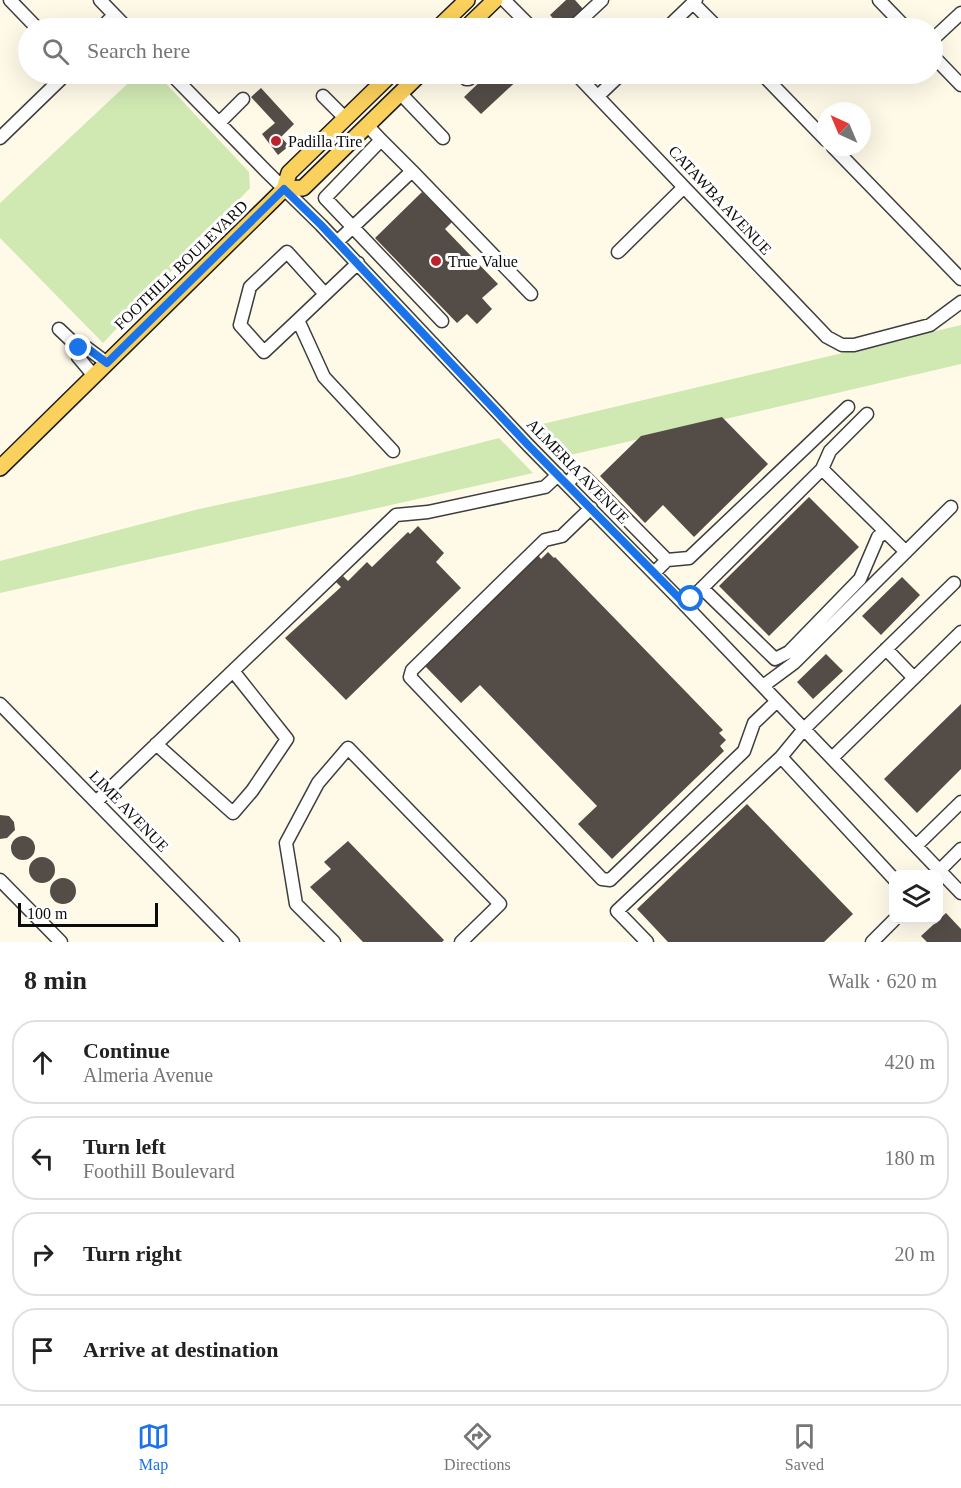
<!DOCTYPE html>
<meta charset="utf-8">
<style>
body{margin:0;font-family:"Times New Roman",serif;background:#f2f2f2;color:#222}
.controls{position:absolute;right:18px;bottom:18px;display:grid;overflow:hidden;border-radius:12px;box-shadow:0 6px 24px #0002}
.controls button{width:54px;height:54px;display:grid;place-items:center;padding:0;border:0;border-bottom:2px solid #e0e0e0;background:#fff;color:#222;font:30px sans-serif}
.compass{position:absolute;left:817px;top:102px;width:54px;height:54px;border-radius:50%;background:#fff;box-shadow:0 6px 24px #0002;rotate:316deg}
.scale{position:absolute;left:18px;bottom:15px;width:140px;box-sizing:border-box;padding-left:6px;border:3px solid #0b0b0b;border-top:0;font-size:16px;line-height:21px;white-space:nowrap;color:#0b0b0b;-webkit-text-stroke:4px #fff;paint-order:stroke}
.stop{position:absolute;width:18px;height:18px;margin:-14px;border:4px solid #1a73e8;border-radius:50%;background:#fff}
.stop.end{background:#1a73e8;border-color:#fff;box-shadow:0 2px 6px #0008}
.list{margin:0;padding:0;list-style:none}
h2{display:flex;justify-content:space-between;align-items:center;height:78px;margin:0;padding:0 24px;font-size:26px}
h2 small{font-size:20px;font-weight:400;color:#767676}
.list li{display:grid;grid-template-columns:39px 1fr auto;gap:18px;align-items:center;box-sizing:border-box;height:84px;margin:0 12px 12px;padding:0 12px;border:2px solid #e0e0e0;border-radius:24px}
.list b{display:block;font-size:22px;white-space:nowrap}
.list p{margin:0;font-size:20px;white-space:nowrap;color:#767676}
.list em{font-size:20px;font-style:normal;color:#767676}
.icon{flex:none;width:33px;height:33px;fill:none;stroke:currentColor;stroke-width:2;stroke-linecap:round;stroke-linejoin:round}
.map{position:relative;flex:none;width:961px;height:942px;overflow:hidden}
.search{position:absolute;background:#fff;box-shadow:0 6px 24px #0002;left:18px;right:18px;top:18px;height:66px;display:flex;align-items:center;gap:15px;box-sizing:border-box;padding:0 21px;border-radius:33px;color:#767676;font-size:22px}
.sheet{height:462px;background:#fff}
nav{display:flex;justify-content:space-around;align-items:center;box-sizing:border-box;height:84px;border-top:2px solid #e0e0e0;background:#fff;font-size:16px;color:#767676}
nav a{display:grid;justify-items:center;gap:3px}
nav .on{color:#1a73e8}
.map>svg:first-child{display:block}
</style>
<div class="map">
<svg width="961" height="942" viewBox="0 0 961 942">
<rect width="100%" height="100%" fill="#fffae8"/>
<path fill="#d0e9b3" d="M138 74H157L249 172 250 188 103 343 0 238V203Z
M961 325V364L562 457 534 426Z
M499 438 533 473 0 593V561L199 509 348 477Z"/>
<path fill="#534c47" d="M566 0H575L584 10 564 28H562L550 15Z
M488 74H524L481 114 464 97Z
M261 88 294 124 281 137 289 146 278 155 262 134 275 123 251 97Z
M422 192 452 222 445 229 498 284 482 298 492 309 477 324 467 314 457 323 375 238Z
M722 417 768 464 694 537 663 505 645 523 600 476 641 436Z
M809 497 859 547 769 636 719 586Z
M418 526 444 553 436 562 461 588 346 700 285 638 341 587 336 582 343 576 348 581 367 562 372 567 408 532 410 534Z
M548 552 554 558 555 557 723 730 719 733 726 740 720 746 724 751 612 859 578 824 597 806 480 685 461 703 424 665 538 555 541 559Z
M902 577 920 595 881 635 862 616Z
M826 654 843 671 813 699 797 682Z
M961 704V769L917 813 884 779Z
M747 804 853 914 824 942H668L637 909Z
M0 815 9 816 14 822 15 830 7 838 0 839Z
M11 848a12 12 0 1 1 24 0a12 12 0 1 1-24 0Z
M348 841 444 940 442 942H363L310 887 331 869 324 862Z
M29 870a13 13 0 1 1 26 0a13 13 0 1 1-26 0Z
M50 891a13 13 0 1 1 26 0a13 13 0 1 1-26 0Z
M946 913 961 929V942H927L921 936Z"/>
<g fill="none" stroke-linecap="round" stroke-linejoin="round">
<defs>
<path id="minor" d="M10 0 37 28
M100 0 127 28
M504 0 532 28
M879 0 906 28
M693 3 718 28
M101 28 114 15
M572 28 602 0
M667 28 696 0
M932 40 961 13
M932 55 961 85
M171 74 266 171 321 225 529 446 685 605 961 893
M461 74 466 79H469L475 74
M576 74 827 337 842 345H854L930 325 961 302
M762 74 826 140
M400 93 443 138
M323 96 345 118
M598 96 621 74
M219 123 243 99
M367 125 381 140 325 198 442 321
M0 138 66 74
M833 147 961 279
M412 171 531 294
M337 242 412 171 381 140
M618 252 684 187
M358 263 298 320 324 377 393 451
M298 320 264 352 240 325 250 287 287 252 325 294
M59 329 79 348
M94 376 78 357 79 348H87L107 363
M822 469 906 552
M567 484 575 475 582 474 667 560
M591 508 562 536 545 540 412 670 410 677 602 879 610 880 744 751 754 723 777 701
M654 573 667 560 689 558 848 407
M702 588 775 659 789 652 860 579 878 537 885 532
M685 605 822 469 830 451 867 414
M914 678 961 632
M763 686 794 663 951 507
M0 704 233 942
M156 744 233 813 252 791 287 739 233 671
M781 757 804 729 954 583
M832 758 914 678 886 649
M97 801 396 515 428 512 545 487 558 475
M916 846 961 802
M940 870 961 849
M0 880 61 942
M334 942 296 904 286 843 318 783 348 748 500 904 461 942
M647 942 617 911 781 757 894 879
M872 942 894 920"/>
<path id="major" d="M438 28 467 0
M466 28 495 0
M284 189 303 188 420 74
M0 468 272 201 284 189 289 173 391 74"/>
</defs>
<use href="#minor" stroke="#3e3e3e" stroke-width="15"/>
<use href="#major" stroke="#1c1c1c" stroke-width="18"/>
<use href="#minor" stroke="#fff" stroke-width="12"/>
<use href="#major" stroke="#fbd15d" stroke-width="15"/>
</g>
<g fill="none" stroke-linecap="round" stroke-linejoin="round">
<path stroke="#1a73e8" stroke-width="8" d="M79 348H87L107 363 284 189 321 225 529 446 685 604 691 599"/>
</g>
<g fill="#bb222c" stroke="#fff" stroke-width="2">
<circle cx="276" cy="141" r="6"/>
<circle cx="436" cy="261" r="6"/>
</g>
<g text-anchor="middle" dominant-baseline="central" stroke-width="6" stroke-linejoin="round" paint-order="stroke">
<g font-size="16" fill="#0b0b0b" stroke="#fff" text-anchor="start">
<text x="288" y="141">Padilla Tire</text>
<text x="448" y="261">True Value</text>
</g>
<g font-size="16" fill="#0b0b0b" stroke="#fff">
<text transform="translate(720 200) rotate(47)">CATAWBA AVENUE</text>
<text transform="translate(181 265) rotate(-44)">FOOTHILL BOULEVARD</text>
<text transform="translate(578 471) rotate(46)">ALMERIA AVENUE</text>
<text transform="translate(129 811) rotate(46)">LIME AVENUE</text>
</g>
</g>
</svg>
<div class="controls">
<button><svg class="icon" aria-label="layers" viewBox="0 0 24 24"><path d="M12 4l9 5-9 5-9-5zM3 14l9 5 9-5"/></svg></button>
</div>
<svg class="compass" viewBox="-18 -18 36 36"><path d="M0-13l5 13h-10z" fill="#e53935"/><path d="M0 13l5-13h-10z" fill="#767676"/></svg>
<div class="scale">100 m</div>
<div class="stop" style="left:691px;top:599px"></div>
<div class="stop end" style="left:79px;top:348px"></div>
<div class="search"><svg class="icon" aria-label="search" viewBox="0 0 24 24"><circle cx="10" cy="10" r="6"/><path d="M15 15l6 6"/></svg>Search here</div>
</div>
<section class="sheet">
<h2>8 min<small>Walk · 620 m</small></h2>
<ul class="list">
<li><svg class="icon" aria-label="ahead" viewBox="0 0 24 24"><path d="M12 20V5M6 11l6-6 6 6"/></svg><div><b>Continue</b><p>Almeria Avenue</p></div><em>420 m</em></li>
<li><svg class="icon" aria-label="left" viewBox="0 0 24 24"><path d="M17 20v-9H6M10 6l-5 5 5 5"/></svg><div><b>Turn left</b><p>Foothill Boulevard</p></div><em>180 m</em></li>
<li><svg class="icon" aria-label="right" viewBox="0 0 24 24"><path d="M7 20v-9h11M14 6l5 5-5 5"/></svg><div><b>Turn right</b></div><em>20 m</em></li>
<li><svg class="icon" aria-label="arrive" viewBox="0 0 24 24"><path d="M6 21V4h12l-3 4 3 4H6"/></svg><div><b>Arrive at destination</b></div></li>
</ul>
</section>
<nav>
<a class="on"><svg class="icon" aria-label="map" viewBox="0 0 24 24"><path d="M3 6l6-2 6 2 6-2v14l-6 2-6-2-6 2zM9 4v14M15 6v14"/></svg>Map</a>
<a><svg class="icon" aria-label="directions" viewBox="0 0 24 24"><path d="M12 3l9 9-9 9-9-9zM9 14v-3h6M13 9l2 2-2 2"/></svg>Directions</a>
<a><svg class="icon" aria-label="saved" viewBox="0 0 24 24"><path d="M7 4h10v16l-5-4-5 4z"/></svg>Saved</a>
</nav>
